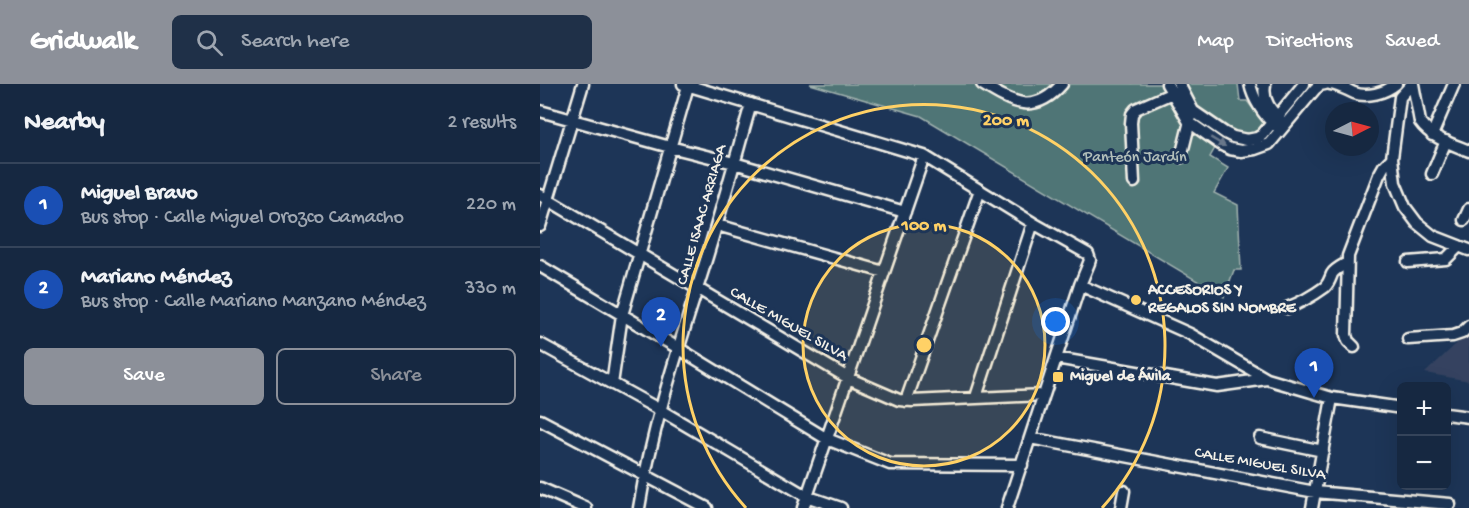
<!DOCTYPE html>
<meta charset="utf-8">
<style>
body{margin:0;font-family:"Gochi Hand",sans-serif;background:#1f3048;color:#f1f3f6}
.controls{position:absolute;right:18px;bottom:18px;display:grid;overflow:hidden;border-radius:9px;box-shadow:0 6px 24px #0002}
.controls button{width:54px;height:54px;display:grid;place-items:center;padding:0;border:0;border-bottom:2px solid #35445a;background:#162841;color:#f1f3f6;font:30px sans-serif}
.compass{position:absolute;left:785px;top:18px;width:54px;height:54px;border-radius:50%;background:#162841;box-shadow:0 6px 24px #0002;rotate:84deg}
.you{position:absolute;left:516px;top:238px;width:21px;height:21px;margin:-15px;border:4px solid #fff;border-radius:50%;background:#1a73e8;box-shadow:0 0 0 9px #1a73e833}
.badge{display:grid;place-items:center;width:39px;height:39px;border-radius:50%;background:#8c9099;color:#fff;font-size:20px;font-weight:700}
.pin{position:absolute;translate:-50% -50px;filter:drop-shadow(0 2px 3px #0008)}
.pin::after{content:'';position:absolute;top:32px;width:21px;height:18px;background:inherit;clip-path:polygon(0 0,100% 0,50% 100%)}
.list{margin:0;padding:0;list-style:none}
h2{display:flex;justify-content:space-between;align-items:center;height:78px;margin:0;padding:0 24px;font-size:26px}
h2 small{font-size:20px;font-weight:400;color:#9ea6b1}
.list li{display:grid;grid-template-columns:39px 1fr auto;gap:18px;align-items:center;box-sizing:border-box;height:84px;padding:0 24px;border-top:2px solid #35445a}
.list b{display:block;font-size:22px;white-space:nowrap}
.list p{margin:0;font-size:20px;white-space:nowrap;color:#9ea6b1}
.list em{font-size:20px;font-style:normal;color:#9ea6b1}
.actions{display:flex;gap:12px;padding:18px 24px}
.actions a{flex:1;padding:14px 0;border:2px solid #8c9099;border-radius:9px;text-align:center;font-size:21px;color:#8c9099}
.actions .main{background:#8c9099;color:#fff}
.icon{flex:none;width:33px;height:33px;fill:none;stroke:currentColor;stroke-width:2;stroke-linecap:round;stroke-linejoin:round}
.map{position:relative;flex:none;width:929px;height:424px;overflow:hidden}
header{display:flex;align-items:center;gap:36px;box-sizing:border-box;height:84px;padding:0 30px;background:#8c9099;color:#fff}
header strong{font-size:28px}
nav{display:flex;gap:33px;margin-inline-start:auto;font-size:21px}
.search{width:420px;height:54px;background:#1f3048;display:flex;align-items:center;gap:15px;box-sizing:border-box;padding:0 21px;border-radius:9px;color:#9ea6b1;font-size:22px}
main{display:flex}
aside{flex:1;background:#162841}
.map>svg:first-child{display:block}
</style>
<header>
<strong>Gridwalk</strong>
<div class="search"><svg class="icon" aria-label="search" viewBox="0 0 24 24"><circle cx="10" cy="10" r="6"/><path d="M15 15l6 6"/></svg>Search here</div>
<nav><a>Map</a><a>Directions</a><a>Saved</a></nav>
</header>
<main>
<aside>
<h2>Nearby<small>2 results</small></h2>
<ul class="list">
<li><span class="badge" style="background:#1a4fb4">1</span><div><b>Miguel Bravo</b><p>Bus stop · Calle Miguel Orozco Camacho</p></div><em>220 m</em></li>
<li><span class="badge" style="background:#1a4fb4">2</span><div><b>Mariano Méndez</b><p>Bus stop · Calle Mariano Manzano Méndez</p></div><em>330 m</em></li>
</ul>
<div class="actions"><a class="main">Save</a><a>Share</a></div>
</aside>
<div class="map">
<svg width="929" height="424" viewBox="0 0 929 424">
<rect width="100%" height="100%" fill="#1d3557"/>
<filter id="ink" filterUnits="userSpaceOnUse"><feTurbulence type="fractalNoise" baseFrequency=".0167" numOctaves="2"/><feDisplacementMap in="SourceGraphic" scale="12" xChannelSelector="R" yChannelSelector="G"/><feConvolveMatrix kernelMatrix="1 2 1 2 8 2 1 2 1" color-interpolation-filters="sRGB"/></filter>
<g filter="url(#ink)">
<path fill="#344360" d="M929 248V297L885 289Z"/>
<path fill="#507576" stroke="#a2b3af" stroke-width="1.5" d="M270 0H698L700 17H707L725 40C712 56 702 50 685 46L670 73 688 84 674 109 698 121 701 186H694L684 213 381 32Z"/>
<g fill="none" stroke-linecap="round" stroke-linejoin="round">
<defs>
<path id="minor" d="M143 0 384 72 493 139 548 170 550 176 549 179 540 201 467 424
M442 0C473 19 494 32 522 0
M627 0 649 38 680 60 690 65 701 67 715 65 729 60 775 5 780 1 785 0
M639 0 653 27 685 49 693 53 707 56 717 54 722 51 764 0
M710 0C713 15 724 32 736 42
M722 0 725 1C722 16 731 27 741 36
M790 0C799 1 805 5 814 9 827 14 845 9 856 0
M872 0 860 13 852 74 855 99 865 123 877 139 893 152 929 166
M873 0 880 38C891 54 912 60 929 67
M0 27 130 63 194 79 365 128
M892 51 914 0
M641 73 651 33
M892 90 906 57
M594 98 591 39 592 30 596 25 637 7
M0 111 308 294 359 316 372 317 504 311
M924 136 929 125
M177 141 344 188
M0 142 43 0
M868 178 906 175 919 162
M0 182 138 264 287 355 350 380 482 381
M540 201 650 250 727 295 792 314 862 324
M747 224C760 219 774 211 785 203 789 199 790 195 792 190 795 185 802 182 807 179
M868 255 913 252 922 249 929 242
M0 260 120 326 266 412 301 424
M814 263 808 257 806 251 808 172 839 91 844 82 852 74
M516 274 677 302 727 295
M72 300 82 231 148 2
M436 313 493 139
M366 317 440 106
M906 330 929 333
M0 336 167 424
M490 354 775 408 910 420
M720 354 783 367
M0 404 46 424
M99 424C112 343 138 265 163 186 180 131 195 76 211 20
M263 424 384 72
M581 424 584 407
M772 424 792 314"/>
</defs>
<use href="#minor" stroke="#f4f1e8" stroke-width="15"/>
<use href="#minor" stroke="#1d3557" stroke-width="10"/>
</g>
<defs><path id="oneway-solid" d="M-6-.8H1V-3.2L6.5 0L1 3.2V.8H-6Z" transform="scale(1.5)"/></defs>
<use fill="#68778a" href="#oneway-solid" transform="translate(678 58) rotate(31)"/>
</g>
<circle cx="384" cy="261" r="121" fill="#ffd166" fill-opacity=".12"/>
<g fill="none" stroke="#ffd166" stroke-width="3">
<circle cx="384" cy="261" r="121"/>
<path d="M206 424A241 241 0 1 1 562 424"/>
</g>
<g fill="#ffd166" stroke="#1d3557" stroke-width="2">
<circle cx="596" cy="216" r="6"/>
<rect x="512" y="287" width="12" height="12" rx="3"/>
</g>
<g text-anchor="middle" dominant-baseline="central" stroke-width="6" stroke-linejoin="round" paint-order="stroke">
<g font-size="16" fill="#b2bfba" stroke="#1d3557">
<text x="595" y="74">Panteón Jardín</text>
</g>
<g font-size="16" fill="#f4f1e8" stroke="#1d3557">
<text transform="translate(163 131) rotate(-74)">CALLE ISAAC ARRIAGA</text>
<text transform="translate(248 241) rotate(30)">CALLE MIGUEL SILVA</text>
<text transform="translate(720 381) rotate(10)">CALLE MIGUEL SILVA</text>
</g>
<g font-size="16" font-weight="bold" fill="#f4f1e8" stroke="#1d3557" text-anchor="start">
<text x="608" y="207">ACCESORIOS Y<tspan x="608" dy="18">REGALOS SIN NOMBRE</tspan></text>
<text x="530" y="293">Miguel de Ávila</text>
</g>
</g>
<circle cx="384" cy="261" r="9" fill="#ffd166" stroke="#1d3557" stroke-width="3"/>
<g font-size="18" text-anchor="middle" font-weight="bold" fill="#ffd166" stroke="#1d3557" stroke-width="6" stroke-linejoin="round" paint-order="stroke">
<text x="466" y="41">200 m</text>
<text x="384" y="146">100 m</text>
</g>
</svg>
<div class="controls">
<button>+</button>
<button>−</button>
</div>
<svg class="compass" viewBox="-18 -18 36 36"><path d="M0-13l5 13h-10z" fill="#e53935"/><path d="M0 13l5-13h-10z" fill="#9ea6b1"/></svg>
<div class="you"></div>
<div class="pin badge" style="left:774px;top:314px;background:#1a4fb4">1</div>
<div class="pin badge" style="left:121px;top:263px;background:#1a4fb4">2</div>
</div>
</main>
